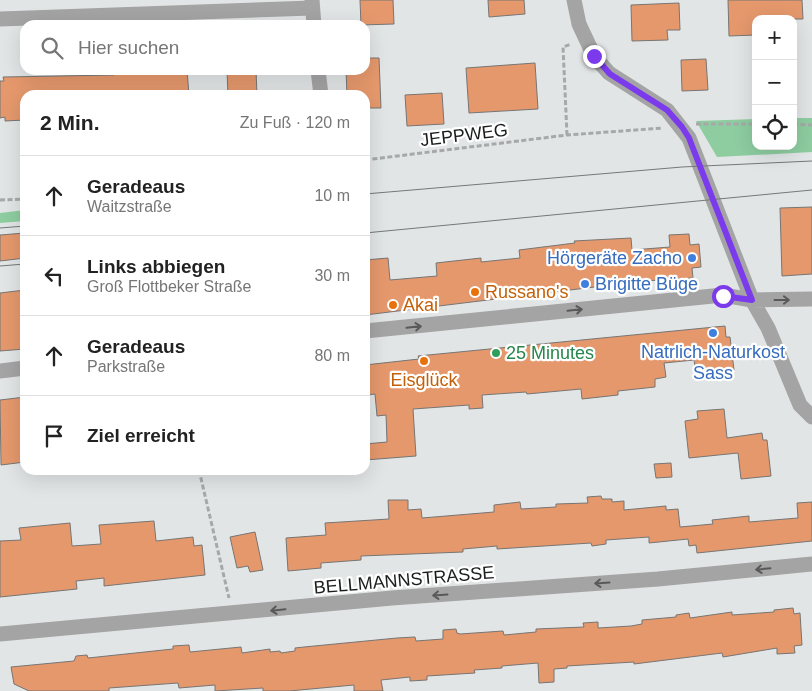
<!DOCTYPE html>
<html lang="de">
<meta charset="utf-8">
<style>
body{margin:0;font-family:Arial,sans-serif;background:#f6f6f6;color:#222}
.controls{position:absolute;right:15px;top:15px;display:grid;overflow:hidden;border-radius:10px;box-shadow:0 5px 20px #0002}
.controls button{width:45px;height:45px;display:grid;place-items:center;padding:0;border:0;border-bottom:1px solid #e0e0e0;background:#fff;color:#222;font:25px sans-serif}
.stop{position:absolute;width:15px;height:15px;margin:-11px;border:4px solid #7c3aed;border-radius:50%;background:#fff}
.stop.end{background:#7c3aed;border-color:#fff;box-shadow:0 1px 5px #0008}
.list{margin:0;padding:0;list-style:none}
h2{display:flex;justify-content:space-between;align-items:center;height:65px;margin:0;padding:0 20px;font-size:21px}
h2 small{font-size:16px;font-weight:400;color:#767676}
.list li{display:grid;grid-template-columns:32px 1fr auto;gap:15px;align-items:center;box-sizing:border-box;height:80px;padding:0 20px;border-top:1px solid #e0e0e0}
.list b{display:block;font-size:19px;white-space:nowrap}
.list p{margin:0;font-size:16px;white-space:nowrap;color:#767676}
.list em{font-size:16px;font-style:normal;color:#767676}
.icon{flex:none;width:28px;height:28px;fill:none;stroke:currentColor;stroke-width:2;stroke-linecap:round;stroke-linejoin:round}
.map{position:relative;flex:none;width:812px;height:691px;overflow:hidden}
.search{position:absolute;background:#fff;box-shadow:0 5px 20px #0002;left:20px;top:20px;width:350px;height:55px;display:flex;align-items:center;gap:12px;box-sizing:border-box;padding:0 18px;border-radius:15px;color:#767676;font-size:19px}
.panel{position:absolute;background:#fff;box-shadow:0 5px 20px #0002;left:20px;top:90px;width:350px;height:385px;border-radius:15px}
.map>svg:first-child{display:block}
</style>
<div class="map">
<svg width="812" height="691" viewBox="0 0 812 691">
<rect width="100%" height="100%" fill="#e2e5e6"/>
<path fill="#8dcda0" d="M793 118H812V152L717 157 696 121 756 119V146H793Z
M25 210V221L0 223V213Z"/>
<path fill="#e5986c" stroke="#777573" d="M360 0H393L394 24 361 25Z
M488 0H524L525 14 489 17Z
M728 0H802L803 19H756V35L729 36Z
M679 3 680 30H667L668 40 632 41 631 5Z
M365 58H379L381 108H365V95H347L346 70H365Z
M706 59 708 90 682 91 681 60Z
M535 63 538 109 469 113 466 68Z
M125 70H187L189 95H25V120L5 121V117L0 118V81H4L3 77 114 75V71Z
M256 70 257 95H228L227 71Z
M442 93 444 124 407 126 405 95Z
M812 207V274L782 276 780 208Z
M25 233V258L0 261V235Z
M689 234 690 245 699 244 701 267 692 268 693 278 644 281 365 315V260L388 258 390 280 437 276 436 263 481 258V262L520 258 519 250 575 243 574 241 631 238 632 250 670 247 669 235Z
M25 290V349L0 351V293Z
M725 326 726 337H730L734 370 696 374 694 360 664 363 666 377 655 379V387L618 391V395L582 399 581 389 527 394 526 392 482 395 483 408 469 409V405L413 409 416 456 365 460V444L387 442 386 415 377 416 375 394 368 395 365 365 419 359 418 356Z
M25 397V462L1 465 0 400Z
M724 409 727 438 762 433 763 440H767L771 476 741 479 738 453 689 458 685 421 698 419 697 411Z
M671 463 672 477 656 478 654 464Z
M601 496 602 499H612V502L624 501V510L666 506V510L678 509 680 527 713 524 712 520 749 516V522L798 518 797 503 812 502V541L697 553 696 545 689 546 688 539 649 543V537L606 540V544L592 546 591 543 497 549V546L463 549V552L361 556V560L321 563V568L288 571 286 538 326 535 325 523 389 519 388 500H408V510L421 509 422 518 494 512V505L520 502 521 509 556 507V504L588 503 587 497Z
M154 521 156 541 193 537 194 546 202 545 205 575 104 586V578L76 581 77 589 0 597V541L21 540 19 528 70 523 72 546 101 544 99 525Z
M255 532 263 570 250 572 248 566 237 568 230 537Z
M793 608 794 614 800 613 802 645 794 646 795 653 777 654V648L723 657 722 653 634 664V662L567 666V668L554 669V682L539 683 538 663 502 666V668L474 670 475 673 427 676V680L410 681V677L381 680 383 691H354V685L289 691H263V688L215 691V685L179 688 178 683 109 688V691H29L14 684 11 667 74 661 76 656 87 655 88 658 173 649V646L189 645 190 652 241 647 242 653 270 649V652L280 651 281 653 295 651V648L304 647 397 638 415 637 416 641 443 639V630L456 629 457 633 460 634 503 631 504 635 536 632V629L584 627 583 623 598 622V628L631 626 642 624V620L676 617V615L689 613 690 618 732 612V615L774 612V610Z"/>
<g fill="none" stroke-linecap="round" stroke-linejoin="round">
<path stroke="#a6a8a9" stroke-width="3" stroke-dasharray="5 2.5" stroke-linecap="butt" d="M696 124H756
M793 124 812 125
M567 135 563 47 571 44
M365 160 567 135 663 128
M0 200 25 199
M199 470 229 598"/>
<path stroke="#a5a4a4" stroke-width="15" d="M312 0 314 25
M574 0 579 24 594 56 609 73 667 110 689 138 752 300 768 328 800 405 812 417
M0 19 312 8
M318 70 321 95
M365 331 723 295 752 300 812 299
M0 371 25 368
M0 634 392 598 658 579 812 564"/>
<path stroke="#767878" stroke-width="1" d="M365 194 682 167 812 161
M0 228 25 226
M365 233 812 190
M0 266 25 264"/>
</g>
<defs><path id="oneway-shaft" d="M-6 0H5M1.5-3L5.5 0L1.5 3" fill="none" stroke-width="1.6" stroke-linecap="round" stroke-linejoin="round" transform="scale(1.25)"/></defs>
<g stroke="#595959">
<use href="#oneway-shaft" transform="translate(782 300)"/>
<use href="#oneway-shaft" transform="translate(575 310) rotate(-6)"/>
<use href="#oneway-shaft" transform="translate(414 327) rotate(-6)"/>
<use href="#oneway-shaft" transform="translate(763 569) rotate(174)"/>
<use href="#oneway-shaft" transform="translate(602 583) rotate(176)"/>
<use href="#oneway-shaft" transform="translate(440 595) rotate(176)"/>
<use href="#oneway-shaft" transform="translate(278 610) rotate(174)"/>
</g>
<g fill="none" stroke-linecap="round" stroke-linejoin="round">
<path stroke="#7c3aed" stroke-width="6" d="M594 56 610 74 667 110 682 127 689 138 752 300 723 296"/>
</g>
<g fill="#3f7fe0" stroke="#fff" stroke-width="2">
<circle cx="692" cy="258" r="5"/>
<circle cx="585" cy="284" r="5"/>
<circle cx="713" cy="333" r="5"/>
</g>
<g fill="#e8710a" stroke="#fff" stroke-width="2">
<circle cx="475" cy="292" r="5"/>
<circle cx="393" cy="305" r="5"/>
<circle cx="424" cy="361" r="5"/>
</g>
<circle fill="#2e9e5b" stroke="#fff" stroke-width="2" cx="496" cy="353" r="5"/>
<g text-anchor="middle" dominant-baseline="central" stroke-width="4.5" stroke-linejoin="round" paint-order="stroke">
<g font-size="18" fill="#1b1c1c" stroke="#fff">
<text transform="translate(464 135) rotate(-7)">JEPPWEG</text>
<text transform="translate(404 580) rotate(-5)">BELLMANNSTRASSE</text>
</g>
<g font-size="18" fill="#366cbe" stroke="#fff" text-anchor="end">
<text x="682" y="258">Hörgeräte Zacho</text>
<text x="595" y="284" text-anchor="start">Brigitte Büge</text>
<text x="713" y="352" text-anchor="middle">Natrlich-Naturkost<tspan x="713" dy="21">Sass</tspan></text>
</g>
<g font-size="18" fill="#c56008" stroke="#fff" text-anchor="start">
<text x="485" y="292">Russano's</text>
<text x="403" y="305">Akai</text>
<text x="424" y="380" text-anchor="middle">Eisglück</text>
</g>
<g font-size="18" fill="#27864d" stroke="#fff" text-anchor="start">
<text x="506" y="353">25 Minutes</text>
</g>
</g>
</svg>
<div class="controls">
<button>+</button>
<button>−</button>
<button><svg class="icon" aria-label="locate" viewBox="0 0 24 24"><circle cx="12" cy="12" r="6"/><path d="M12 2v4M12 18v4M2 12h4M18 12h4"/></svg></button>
</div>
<div class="stop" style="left:723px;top:296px"></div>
<div class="stop end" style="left:594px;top:56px"></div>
<div class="search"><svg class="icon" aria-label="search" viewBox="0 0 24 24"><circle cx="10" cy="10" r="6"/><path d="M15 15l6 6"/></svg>Hier suchen</div>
<section class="panel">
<h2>2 Min.<small>Zu Fuß · 120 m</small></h2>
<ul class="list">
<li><svg class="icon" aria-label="ahead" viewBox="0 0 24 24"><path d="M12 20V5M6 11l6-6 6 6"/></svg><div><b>Geradeaus</b><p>Waitzstraße</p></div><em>10 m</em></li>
<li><svg class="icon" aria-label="left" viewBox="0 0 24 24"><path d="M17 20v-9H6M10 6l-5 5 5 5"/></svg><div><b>Links abbiegen</b><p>Groß Flottbeker Straße</p></div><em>30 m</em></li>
<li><svg class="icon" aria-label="ahead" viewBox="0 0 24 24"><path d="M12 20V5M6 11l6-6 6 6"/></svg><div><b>Geradeaus</b><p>Parkstraße</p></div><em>80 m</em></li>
<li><svg class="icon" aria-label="arrive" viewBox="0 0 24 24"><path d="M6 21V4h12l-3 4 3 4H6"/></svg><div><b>Ziel erreicht</b></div></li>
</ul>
</section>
</div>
